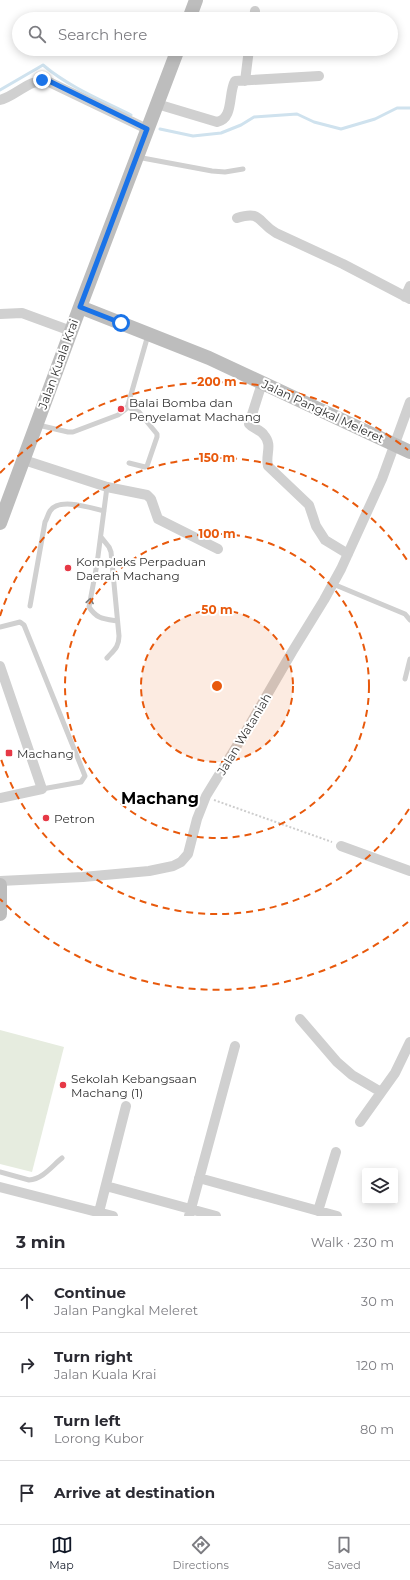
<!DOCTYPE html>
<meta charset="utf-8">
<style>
body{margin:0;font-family:Montserrat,sans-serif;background:#f7f7f7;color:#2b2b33}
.controls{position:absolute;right:12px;bottom:12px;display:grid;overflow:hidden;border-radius:4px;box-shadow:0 2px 10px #0003}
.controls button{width:36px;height:36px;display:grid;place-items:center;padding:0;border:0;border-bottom:1px solid #e1e1e2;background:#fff;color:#2b2b33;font:20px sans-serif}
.stop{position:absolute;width:12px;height:12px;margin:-9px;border:3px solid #1a73e8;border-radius:50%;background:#fff}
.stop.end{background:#1a73e8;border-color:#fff;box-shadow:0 1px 4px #0008}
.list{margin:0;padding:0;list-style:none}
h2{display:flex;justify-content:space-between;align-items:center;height:52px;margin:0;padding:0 16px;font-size:17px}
h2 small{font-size:13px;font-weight:400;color:#7c7c81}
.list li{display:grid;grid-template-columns:26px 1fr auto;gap:12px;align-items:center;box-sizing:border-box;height:64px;padding:0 16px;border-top:1px solid #e1e1e2}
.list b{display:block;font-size:15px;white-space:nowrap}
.list p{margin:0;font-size:13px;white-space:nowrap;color:#7c7c81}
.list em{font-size:13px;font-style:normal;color:#7c7c81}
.icon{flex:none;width:22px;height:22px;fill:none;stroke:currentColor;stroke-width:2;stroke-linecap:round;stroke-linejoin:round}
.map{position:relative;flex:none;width:410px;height:1216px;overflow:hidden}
.search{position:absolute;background:#fff;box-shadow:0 2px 10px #0003;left:12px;right:12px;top:12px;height:44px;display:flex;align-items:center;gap:10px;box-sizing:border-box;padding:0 14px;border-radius:22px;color:#7c7c81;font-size:15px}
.sheet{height:308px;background:#fff}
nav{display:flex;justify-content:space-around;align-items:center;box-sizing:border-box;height:56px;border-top:1px solid #e1e1e2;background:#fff;font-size:11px;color:#7c7c81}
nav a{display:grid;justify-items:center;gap:2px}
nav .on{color:#111827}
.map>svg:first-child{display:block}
</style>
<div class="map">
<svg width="410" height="1216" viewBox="0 0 410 1216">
<rect width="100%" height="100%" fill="#fff"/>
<path fill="#e6ecdf" d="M0 1030 64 1047 32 1172 0 1164Z"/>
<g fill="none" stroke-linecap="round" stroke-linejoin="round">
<path stroke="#cfe2ee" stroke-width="3" d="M0 90 43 65C69 87 101 100 131 115
M160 129 193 136 221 133 241 125 254 117 297 114 314 122 341 129 375 119 397 108H410"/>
<path stroke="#cdcdcd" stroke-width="2" stroke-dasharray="2 2" stroke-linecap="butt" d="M214 800 332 842"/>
<path stroke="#d0d0d0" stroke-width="5" d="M137 157 212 171 225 172 243 169
M127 407 139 412 157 434V437L147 466 145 467 129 463
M38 425 68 432H73L118 415 126 409 128 405 148 335
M107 487 97 564 89 607C97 619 103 619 117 621
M101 537 109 547 111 552 119 636C119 647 114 650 107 658
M333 584 405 614 410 620
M30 606 45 522C47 519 48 514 50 511 59 497 91 508 104 511
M0 627 20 622 24 625 85 776 81 782 42 789
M405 679 410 659
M0 1172 29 1180C43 1179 52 1166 62 1158"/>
<path stroke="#d0d0d0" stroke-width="10" d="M254 19 255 11
M245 81 249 49
M0 100C16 96 30 78 47 81L147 129
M157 104 217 122C234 119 228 93 235 81L319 76
M237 218C262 210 257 222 276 233L343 264 410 299
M405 297 410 286
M0 314 22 313 71 331
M262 383 249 424C253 429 260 429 264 435 273 445 265 455 268 466L309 505 316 526 325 540 348 554
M24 460 107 487 147 495 151 499 158 519 218 549
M0 666 42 789 0 798
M341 846 410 871
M0 881 83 877 149 871 173 866 181 862 188 854 197 819 206 796 249 726 292 652 324 600 341 569 382 479 410 402
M300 1019 337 1062 352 1075 381 1092
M360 1122 395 1073 410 1042
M199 1178 337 1216
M106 1186 216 1216
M0 1187 113 1216
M318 1211 336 1152
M99 1212 126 1106
M189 1216 235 1046"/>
<path stroke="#bdbdbd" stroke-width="14" d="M189 19 196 0
M80 307 209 358 410 452
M0 523 80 307 178 49
M0 885V914"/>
</g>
<defs><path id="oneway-chevron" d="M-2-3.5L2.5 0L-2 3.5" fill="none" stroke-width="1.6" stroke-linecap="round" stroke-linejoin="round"/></defs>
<use stroke="#7a7a7a" href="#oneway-chevron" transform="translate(90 601) rotate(-81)"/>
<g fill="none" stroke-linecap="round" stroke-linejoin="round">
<path stroke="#1a73e8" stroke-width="5" d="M42 80 51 82 147 129 80 307 121 323"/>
</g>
<circle cx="217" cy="686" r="76" fill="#e8590c" fill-opacity=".12"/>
<g fill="none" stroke="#e8590c" stroke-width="2" stroke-dasharray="7 5">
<circle cx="217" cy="686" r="76"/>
<circle cx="217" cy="686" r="152"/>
<path d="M409 809A228 228 0 0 1 0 756M0 616A228 228 0 0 1 409 563"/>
<path d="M408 922A304 304 0 0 1 0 899M0 473A304 304 0 0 1 408 450"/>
</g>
<g fill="#e63946" stroke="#fff" stroke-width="1.5">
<circle cx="121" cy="409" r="4"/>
<circle cx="68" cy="568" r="4"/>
<rect x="5" y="749" width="8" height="8" rx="2"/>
<circle cx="46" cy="818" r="4"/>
<circle cx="63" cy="1085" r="4"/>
</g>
<g text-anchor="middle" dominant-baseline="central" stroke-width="4" stroke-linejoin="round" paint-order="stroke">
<g font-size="12" fill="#333" stroke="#fff">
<text transform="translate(58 364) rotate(-70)">Jalan Kuala Krai</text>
<text transform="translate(323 411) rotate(25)">Jalan Pangkal Meleret</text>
<text transform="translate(244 734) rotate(-59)">Jalan Wataniah</text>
</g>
<g font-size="12" fill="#333" stroke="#fff" text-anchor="start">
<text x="129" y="402">Balai Bomba dan<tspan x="129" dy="14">Penyelamat Machang</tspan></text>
<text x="76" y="561">Kompleks Perpaduan<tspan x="76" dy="14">Daerah Machang</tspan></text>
<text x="17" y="753">Machang</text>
<text x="54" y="818">Petron</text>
<text x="71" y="1078">Sekolah Kebangsaan<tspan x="71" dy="14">Machang (1)</tspan></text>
</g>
<g font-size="16" font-weight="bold" fill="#000" stroke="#fff">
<text x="160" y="798">Machang</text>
</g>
</g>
<circle cx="217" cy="686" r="6" fill="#e8590c" stroke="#fff" stroke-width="2"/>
<g font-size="12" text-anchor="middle" font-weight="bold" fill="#e8590c" stroke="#fff" stroke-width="4" stroke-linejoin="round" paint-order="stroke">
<text x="217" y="386">200 m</text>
<text x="217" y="462">150 m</text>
<text x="217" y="538">100 m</text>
<text x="217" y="614">50 m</text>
</g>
</svg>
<div class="controls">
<button><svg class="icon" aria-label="layers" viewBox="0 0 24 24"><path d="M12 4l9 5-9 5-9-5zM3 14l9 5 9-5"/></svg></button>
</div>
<div class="stop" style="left:121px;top:323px"></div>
<div class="stop end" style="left:42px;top:80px"></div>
<div class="search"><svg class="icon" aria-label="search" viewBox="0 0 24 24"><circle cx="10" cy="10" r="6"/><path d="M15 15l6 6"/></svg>Search here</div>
</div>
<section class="sheet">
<h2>3 min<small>Walk · 230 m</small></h2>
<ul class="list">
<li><svg class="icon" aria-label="ahead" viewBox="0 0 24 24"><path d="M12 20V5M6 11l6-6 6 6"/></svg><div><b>Continue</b><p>Jalan Pangkal Meleret</p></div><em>30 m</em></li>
<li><svg class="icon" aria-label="right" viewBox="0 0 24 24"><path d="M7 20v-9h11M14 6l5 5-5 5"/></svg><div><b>Turn right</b><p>Jalan Kuala Krai</p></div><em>120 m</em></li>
<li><svg class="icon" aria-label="left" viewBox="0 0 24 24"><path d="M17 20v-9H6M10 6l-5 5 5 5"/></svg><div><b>Turn left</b><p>Lorong Kubor</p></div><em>80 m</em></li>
<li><svg class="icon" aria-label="arrive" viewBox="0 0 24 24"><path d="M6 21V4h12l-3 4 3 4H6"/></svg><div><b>Arrive at destination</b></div></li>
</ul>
</section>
<nav>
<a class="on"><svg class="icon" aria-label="map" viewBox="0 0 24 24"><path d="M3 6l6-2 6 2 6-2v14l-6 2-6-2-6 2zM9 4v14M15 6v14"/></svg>Map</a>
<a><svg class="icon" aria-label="directions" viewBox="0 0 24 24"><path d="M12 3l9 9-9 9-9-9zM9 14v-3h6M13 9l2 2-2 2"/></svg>Directions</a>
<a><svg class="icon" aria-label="saved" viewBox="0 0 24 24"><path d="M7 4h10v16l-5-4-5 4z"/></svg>Saved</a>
</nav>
